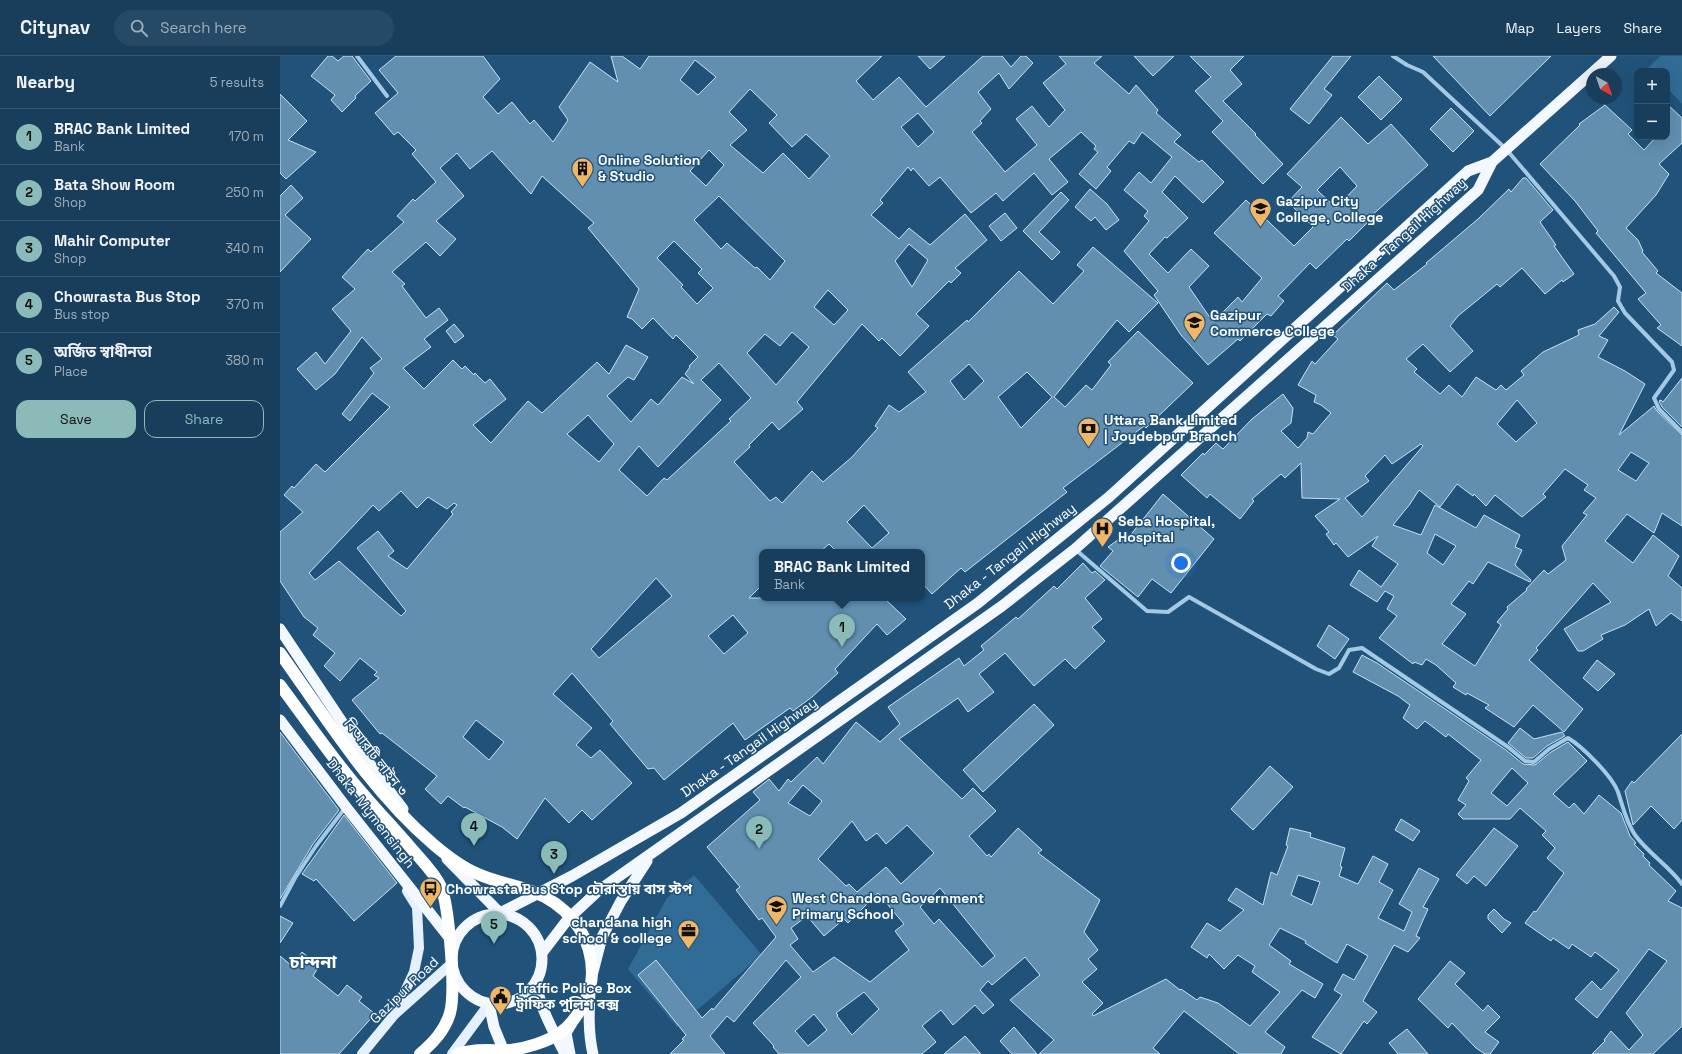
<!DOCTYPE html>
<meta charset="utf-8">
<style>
body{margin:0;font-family:"Space Grotesk","Noto Sans Bengali",sans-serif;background:#264965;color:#f1f3f6}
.controls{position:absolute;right:12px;top:12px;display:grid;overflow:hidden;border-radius:8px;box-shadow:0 4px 16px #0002}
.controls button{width:36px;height:36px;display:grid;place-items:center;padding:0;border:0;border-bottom:1px solid #375772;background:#193e5c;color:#f1f3f6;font:20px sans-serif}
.compass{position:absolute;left:1306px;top:12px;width:36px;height:36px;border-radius:50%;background:#193e5c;box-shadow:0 4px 16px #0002;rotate:140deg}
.you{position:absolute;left:901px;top:507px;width:14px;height:14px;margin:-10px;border:3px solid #fff;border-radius:50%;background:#1a73e8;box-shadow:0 0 0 6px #1a73e833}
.badge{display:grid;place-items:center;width:26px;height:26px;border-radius:50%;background:#8bbbb9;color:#111;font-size:13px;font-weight:700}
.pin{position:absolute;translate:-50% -33px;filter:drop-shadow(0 1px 2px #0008)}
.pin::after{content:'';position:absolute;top:21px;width:14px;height:12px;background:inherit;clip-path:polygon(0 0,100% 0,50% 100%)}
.popup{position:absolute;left:479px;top:493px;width:166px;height:52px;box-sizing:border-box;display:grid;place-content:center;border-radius:8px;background:#193e5c;filter:drop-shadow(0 1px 3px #0005);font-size:13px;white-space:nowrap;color:#9faebb}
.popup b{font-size:15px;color:#f1f3f6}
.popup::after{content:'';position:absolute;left:50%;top:100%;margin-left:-8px;border:8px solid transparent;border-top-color:#193e5c}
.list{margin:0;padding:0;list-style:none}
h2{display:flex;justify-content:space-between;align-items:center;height:52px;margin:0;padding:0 16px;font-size:17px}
h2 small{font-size:13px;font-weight:400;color:#9faebb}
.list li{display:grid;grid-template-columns:26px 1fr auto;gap:12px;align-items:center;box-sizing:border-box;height:56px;padding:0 16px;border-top:1px solid #375772}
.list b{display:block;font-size:15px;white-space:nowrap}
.list p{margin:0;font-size:13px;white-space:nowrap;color:#9faebb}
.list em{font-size:13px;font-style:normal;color:#9faebb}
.actions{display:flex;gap:8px;padding:12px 16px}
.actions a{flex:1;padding:9px 0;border:1px solid #8bbbb9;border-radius:12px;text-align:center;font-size:14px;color:#8bbbb9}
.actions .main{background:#8bbbb9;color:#111}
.icon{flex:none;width:22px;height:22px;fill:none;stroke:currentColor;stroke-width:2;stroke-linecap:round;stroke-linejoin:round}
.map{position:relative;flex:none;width:1402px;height:998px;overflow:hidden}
header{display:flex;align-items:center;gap:24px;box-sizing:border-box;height:56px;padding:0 20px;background:#193e5c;border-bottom:1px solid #375772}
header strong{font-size:19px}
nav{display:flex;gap:22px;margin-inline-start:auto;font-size:14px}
.search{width:280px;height:36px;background:#264965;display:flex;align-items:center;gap:10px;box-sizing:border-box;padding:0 14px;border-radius:22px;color:#9faebb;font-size:15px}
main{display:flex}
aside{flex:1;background:#193e5c}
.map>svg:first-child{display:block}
</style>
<header>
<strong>Citynav</strong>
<div class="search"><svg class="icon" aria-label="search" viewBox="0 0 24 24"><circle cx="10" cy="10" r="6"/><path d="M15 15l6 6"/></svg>Search here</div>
<nav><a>Map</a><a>Layers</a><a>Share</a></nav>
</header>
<main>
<aside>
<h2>Nearby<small>5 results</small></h2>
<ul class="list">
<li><span class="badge">1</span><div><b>BRAC Bank Limited</b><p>Bank</p></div><em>170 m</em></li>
<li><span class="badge">2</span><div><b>Bata Show Room</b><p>Shop</p></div><em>250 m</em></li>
<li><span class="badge">3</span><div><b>Mahir Computer</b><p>Shop</p></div><em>340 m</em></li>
<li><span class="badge">4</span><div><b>Chowrasta Bus Stop</b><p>Bus stop</p></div><em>370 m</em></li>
<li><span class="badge">5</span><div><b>অর্জিত স্বাধীনতা</b><p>Place</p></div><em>380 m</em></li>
</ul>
<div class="actions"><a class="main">Save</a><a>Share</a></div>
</aside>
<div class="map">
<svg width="1402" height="998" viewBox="0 0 1402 998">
<rect width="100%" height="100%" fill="#21537a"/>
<path fill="#316c96" d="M1380 0H1402V48L1387 32V15H1371L1368 12Z
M414 819 482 899 397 971 348 913 387 842Z"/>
<path fill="#628fb0" stroke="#c6e1f4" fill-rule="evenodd" d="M48 0H52L58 5 64 0H72L91 25 75 40 76 42 62 56 51 44 55 39 31 20Z
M116 0H203L220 23 203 41 218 58 232 46 250 68 254 64 273 86 288 64 279 51 310 6 338 26 331 0H342L360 13 369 0H602L576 25 593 44 619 21 646 51 703 0H722L731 11 741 0H746L753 7 729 33 719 17 698 36 711 53 700 65 702 67 692 76 725 116 757 89 736 63 752 50 769 71 785 54 763 27 786 8 779 0H822L814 7 849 38 856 29 878 54 876 57 901 79 894 86 919 106 922 104 944 126 923 147 895 120 882 136 908 162 887 182 885 181 869 198 888 217 911 193 929 210 909 231 933 266 958 241 962 246 982 222 934 177 966 144 1014 190 1033 171 1008 146 1022 131 1007 118 1061 61 1088 88 1111 68 1148 109 1089 162 1090 164 1069 185 1067 183 1036 213 1030 207 998 240 1004 245 991 260 987 258 960 285 958 283 928 309 901 279 874 239 878 235 844 195 869 165 864 160 868 155 844 134 859 116 871 127 892 101 862 76 854 88 849 85 827 111 831 115 816 133 799 118 818 96 814 93 816 90 801 76 769 103 788 126 772 139 754 117 723 145 716 137 691 157 660 121 649 130 633 112 631 115 628 111 600 144 603 147 591 159 619 183 629 172 650 189 685 158 707 184 675 212 681 217 671 227 669 225 636 258 649 270 620 300 602 282 599 285 582 268 517 346 523 353 499 374 492 366 469 389 470 391 454 406 490 445 496 441 502 447 532 415 543 426 572 401 598 372 595 370 609 349 619 356 646 336 628 316 687 264 688 266 739 215 773 248 804 215 797 209 813 191 878 247 849 276 837 264 774 341 785 351 806 329 812 334 831 309 828 306 858 275 913 327 866 372 864 370 783 432 787 436 685 516 681 512 652 538 642 527V496H557L549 488 540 496H482V529L469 542H604L626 563 607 579 597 568 555 613 558 617 532 641 513 655 510 652 465 684 453 667 384 724 374 712 368 713 330 668 333 665 292 617 273 638 312 672 296 689 311 702 320 694 352 727 312 764 302 754 289 767 265 742 237 783 222 771 185 751 184 752 168 740 161 748 145 733 157 720 102 677 100 678 72 644 99 622 94 619 97 616 80 602 60 625 44 610 55 597 33 579 38 572 24 561 0 525V476L23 456 4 439 12 430 14 432 36 408 45 416 110 351 92 337 70 365 62 358 94 317 90 312 102 303 82 281 55 318 36 334 17 313 36 296 45 308 71 275 52 253 75 233 62 221 88 193 91 196 124 166 117 160 133 143 135 145 156 126 132 98 136 94 118 76 114 79 95 57 118 37 99 14ZM415 4 436 21 418 39 400 24ZM470 33 497 59 489 67 512 91 526 78 550 100 529 123 503 97 483 117 450 89 467 74 449 56ZM638 57 654 76 638 91 621 71ZM429 94 444 109 426 130 410 115ZM212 95 251 138 262 120 314 167 308 172 359 233 347 261 352 263 362 273 373 262 393 283 396 279 418 301 409 310 410 311 405 318 414 328 402 321 378 349 371 343 351 366 327 340 348 321 354 324 368 301 346 289 329 318 317 306 262 357 248 345 211 387 193 369 226 343 210 323 205 327 195 317 194 319 185 310 182 313 173 304 144 333 123 312 151 291 144 283 168 264 159 252 146 262 122 230 125 228 112 216 146 186 160 200 176 183 156 165 184 140 160 112 177 97 190 113ZM1060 111 1077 130 1056 152 1037 134ZM439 140 505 205 490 224 477 211 475 212 447 187 441 193 414 164ZM394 185 422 213 418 217 433 232 417 248 401 231 403 229 377 202ZM629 188 648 204 632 231 615 205ZM548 234 568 254 554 269 534 251ZM512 276 529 291 496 329 467 297 485 278 500 290ZM439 307 471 342 449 363 451 365 387 424 384 422 367 440 339 414 359 390 378 411 421 365 441 344 421 324ZM689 308 704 325 684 344 670 325ZM747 316 772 341 741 372 718 341ZM308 359 334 388 319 406 287 378ZM121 435 137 452 148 441 167 453 174 447 177 449 171 456 173 458 127 513 108 500 114 495 98 475 77 492 126 555 121 560 59 505 35 524 29 517 93 449 99 455ZM584 449 609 477 592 492 567 466ZM376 522 392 540 319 602 311 593ZM453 559 468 577 444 598 428 580ZM196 664 224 686 209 704 183 681Z
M638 0H665L650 13Z
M854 0H894L873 20Z
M910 0H964L950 14 962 28 943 45 976 78 975 79 1003 108 983 128 932 76 943 65 915 35 931 21Z
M1053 0H1071L1044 33 1052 39 1029 68 1010 53Z
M1153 0H1271L1210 60Z
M1099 20 1122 43 1101 64 1078 41Z
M0 38 27 65 8 84 36 96 6 123 0 117Z
M1387 48 1402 62V87L1379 108 1389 118 1376 139 1346 172 1358 184 1363 195 1362 196 1378 215 1376 217 1402 237V290L1377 272 1381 269 1358 243 1366 237 1316 177 1318 175 1295 145 1260 108 1300 69 1299 68 1325 49 1352 74 1348 78 1364 94 1376 81H1387Z
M1171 52 1194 75 1173 96 1150 73Z
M1243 122H1246L1273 154 1260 166 1276 189 1274 190 1294 218 1283 226 1282 224 1265 238 1242 212 1220 231 1217 228 1178 260 1170 270 1193 295 1170 316 1143 288 1126 303 1137 313 1134 316 1160 338 1169 329 1182 341 1196 321 1216 334 1221 329 1226 334 1244 319 1241 315 1263 296 1299 279 1298 274 1315 268 1334 251 1339 256 1319 280 1328 284 1318 301 1345 315 1365 328 1339 379 1374 350 1377 355 1402 379V470L1382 457 1374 477 1347 458 1325 485 1353 507 1373 479 1399 500 1388 520 1402 532V565L1391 557 1376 570 1369 553 1345 569 1321 579 1323 583 1303 595H1298L1284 573 1331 546 1313 527 1256 592 1258 594 1249 604 1303 653 1284 676 1253 649 1234 671 1205 652 1209 649 1187 637 1186 639 1173 631 1176 627 1156 609 1146 603 1142 609 1134 606 1133 608 1099 582 1117 560 1107 553 1114 540 1105 535 1097 546 1070 529 1079 514 1101 531 1118 508 1092 490 1098 480 1068 501 1056 487 1054 489 1046 478 1049 476 1035 460 1060 443 1022 442 1021 407 1005 422 1001 418 972 443 974 445 960 463 930 438 927 442 901 419 923 397 924 399 936 387 943 393 972 363 1003 338 1013 352 1011 367 1001 375 1018 392 1027 382 1028 376 1033 378 1051 357 1041 349 1034 346 1036 339 1018 329 1032 305 1035 308 1058 283 1053 279 1107 227 1114 234 1147 208 1146 207 1198 163 1229 133 1231 136ZM1237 344 1257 367 1236 386 1217 368ZM1141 388 1143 390 1082 461 1065 442 1089 425 1085 420 1105 399 1112 408ZM1351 396 1369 407 1356 425 1338 414ZM1285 413 1308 429 1304 434 1316 442 1303 457 1307 459 1282 490 1286 504 1268 518 1264 514 1246 533 1247 534 1227 551 1228 553 1217 566 1221 569 1195 610 1162 588 1186 558 1171 548 1189 525 1193 528 1208 506 1250 526 1251 524 1235 509 1242 494 1235 491 1240 479 1204 459 1196 472 1155 449 1141 479 1113 469 1130 448 1139 434 1160 451 1177 428 1193 440 1194 438 1206 450 1215 439 1242 461 1266 441 1263 438ZM1155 478 1176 490 1163 509 1147 497Z
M11 129 23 142 5 159 31 183 0 216V140Z
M810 133 827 148 839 164 826 174 815 161 811 165 795 151Z
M781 136 789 144 759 176 780 196 772 204 743 175Z
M725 157 737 172 721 185 709 170Z
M174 268 184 280 175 287 166 275Z
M1402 322V371L1382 351 1379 345 1381 344 1383 346Z
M883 438 934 483 891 537 872 523 858 541 820 510 833 495 828 491 846 478 849 481Z
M803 507 812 517 815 515 825 524 805 542 822 563 812 571 825 585 795 613 785 603 754 630 725 597 699 618 714 636 688 656 678 642 619 683 682 743 693 732 716 755 689 780 707 800 709 798 711 801 738 772 762 794 758 797 820 844 804 876 818 894 808 903 817 913 802 926 823 947 812 958 813 960 886 923 900 934 901 933 917 944 920 941 938 947 970 970 1000 936 972 916 975 910 958 899 944 913 929 898 927 902 911 891 927 867 940 875 964 854 948 844 956 832 983 849 991 816 997 819 1008 790 1006 789 1010 772 1031 777 1030 781 1065 792 1060 810 1062 811 1059 820 1078 828 1093 800 1108 808 1099 826 1113 834 1098 862 1124 875 1132 856 1119 848 1139 812 1159 823 1143 851 1148 853 1136 880 1140 882 1128 896 1114 889 1083 945 1097 956 1087 968 1084 965 1061 998 1032 981 1062 939 1054 934 1063 918 1074 924 1088 900 1067 888 1057 907 1025 887 1026 885 1000 872 989 889 1011 905 1009 908 1043 928 1035 942 1022 934 985 976 1005 991 1001 998H959L904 955 873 992 880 998H759L774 984 730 944 760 919 745 901 712 929 708 925 700 934 714 949 703 958 695 949 673 969 661 954 642 970 656 986 642 998H499L493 991 494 990 473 967 521 921 506 904 454 966 447 960 430 980 445 998H390L404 984 402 983 406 979 358 919 376 904 422 962 432 952 433 954 496 881 482 862 479 864 456 834 460 831 427 791 480 744 473 736 489 723 499 735 508 723 511 726 537 701 543 708 576 666 600 686 620 668 608 651 679 602 684 610 704 594 701 590 736 561 738 563 774 530 777 533ZM523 729 542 745 530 760 508 747ZM572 765 586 785 597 777 606 788 627 769 654 797 621 828 606 811 577 836 569 828 566 830 538 803ZM1018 819 1040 826 1032 849 1011 839ZM660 832 715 900 702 911 659 863 654 868 640 851ZM598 837 624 868 615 875 629 894 590 926 554 901 533 916 510 889 518 883 511 872 527 860 544 880 564 863 568 867ZM584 936 599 953 572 979 557 960 558 959 556 957ZM534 958 547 974 528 990 515 975Z
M1049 569 1069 583 1055 603 1037 590Z
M1082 599 1097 607 1226 694 1243 708 1255 709 1271 696 1288 686 1307 705 1273 738 1289 752 1294 747 1304 758 1319 739 1341 757 1350 780 1356 787 1354 788 1364 798 1363 800 1370 807 1369 809 1396 835 1388 845 1402 852V970L1373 998H1312L1325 985 1324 984 1331 975 1349 994 1363 979 1346 957 1387 905 1369 893 1317 962 1295 943 1312 925 1321 934 1339 914 1315 896 1311 901 1292 888 1289 893 1273 882 1271 885 1245 867 1254 855 1256 856 1284 817 1267 802 1275 792 1262 779 1266 775 1240 752 1230 763H1183L1178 758 1186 749 1178 744 1189 725 1186 722 1201 704 1168 678 1166 681 1145 665 1137 673 1123 662 1130 649 1118 640 1073 616ZM1232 712 1248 727 1227 750 1211 737Z
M1317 604 1335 618 1318 635 1303 622Z
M754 648 774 669 703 736 683 714Z
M1240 672 1254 683 1282 676 1285 680 1267 690 1253 702H1246L1228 687Z
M0 676 59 754 33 788 0 843Z
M1402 678V764L1394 773 1371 750 1353 769 1345 735 1352 725 1354 727Z
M990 710 1013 731 973 774 951 753Z
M64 759 117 827 74 865 36 823 34 825 22 818Z
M1121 763 1140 775 1133 785 1115 774Z
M1214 772 1238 790 1206 830 1194 820 1187 828 1176 819Z
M1214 853 1224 863 1231 867 1222 877 1208 863V859Z
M0 860 13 867 0 887Z
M22 896 39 910 33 920 58 940 67 929 82 941 79 945 95 958 59 998H0V900L12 910Z
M1170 905 1185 917 1175 928 1203 955 1208 949 1220 961 1205 976 1219 986 1210 998H1205L1196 992 1172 967 1168 972 1138 943Z
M734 971 757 998H732L720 985Z
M1127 973 1148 998H1118L1109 987Z
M685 980 701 998H664Z"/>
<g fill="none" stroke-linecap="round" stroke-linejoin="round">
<path stroke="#a3c9e5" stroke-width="4" d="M77 0 107 40
M1113 0 1127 9 1143 16 1226 93 1334 220 1340 231 1338 245 1345 257 1392 306 1394 314 1374 342 1379 353 1402 376
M796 494 867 555 888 556 909 541 1036 613 1049 618 1059 612 1069 594 1082 592 1228 691 1245 705 1254 706 1269 693 1288 682C1303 691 1332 720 1338 736 1343 751 1346 766 1355 779 1368 797 1389 810 1402 828
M0 850 15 822 36 790 65 752"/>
<path stroke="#e4f0fd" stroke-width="10" d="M114 959 134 916 139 892 137 851 127 835
M82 998 114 959 171 908
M172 998 209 948"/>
<path stroke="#f2f8fe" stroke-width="11" d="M0 573 96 717 123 753
M0 664 66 751 172 885
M167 803 220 857 292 820 401 757 698 547 829 441 1188 115 1212 106 1331 0
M172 903a45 45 0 1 1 90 0a45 45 0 1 1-90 0Z
M262 897 288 863 318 835 722 550 795 493 1198 134 1212 106
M313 916 322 881 341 845 367 805
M257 924C256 946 275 978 285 998
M310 935C309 956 308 977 313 998
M209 948 214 971 225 998
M290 998 286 977 292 967"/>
<path stroke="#fff" stroke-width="12" d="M0 597C47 663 91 735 153 788 167 800 181 811 198 818 220 828 245 830 265 841 294 857 312 884 312 917 312 937 297 965 280 977 267 986 246 992 231 994 213 995 194 992 177 998
M0 629C24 661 47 695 73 726 92 749 112 770 131 792 141 804 154 816 161 831 169 850 176 936 170 957 165 974 154 986 140 998"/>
</g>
<defs>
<symbol id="building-pin" viewBox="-11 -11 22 30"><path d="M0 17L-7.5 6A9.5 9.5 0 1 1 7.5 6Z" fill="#f1b765" stroke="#21537a"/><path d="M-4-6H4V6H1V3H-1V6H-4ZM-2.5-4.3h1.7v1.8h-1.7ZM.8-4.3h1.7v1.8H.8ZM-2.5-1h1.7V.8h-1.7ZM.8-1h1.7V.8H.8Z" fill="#111"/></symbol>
<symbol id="university-pin" viewBox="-11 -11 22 30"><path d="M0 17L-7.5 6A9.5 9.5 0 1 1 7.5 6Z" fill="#f1b765" stroke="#21537a"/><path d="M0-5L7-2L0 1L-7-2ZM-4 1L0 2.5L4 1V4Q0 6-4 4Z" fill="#111"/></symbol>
<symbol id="bank-pin" viewBox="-11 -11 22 30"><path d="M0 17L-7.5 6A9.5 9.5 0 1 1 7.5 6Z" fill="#f1b765" stroke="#21537a"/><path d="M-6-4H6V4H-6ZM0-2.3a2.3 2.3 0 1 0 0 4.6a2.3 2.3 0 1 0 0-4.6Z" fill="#111"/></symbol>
<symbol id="hospital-pin" viewBox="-11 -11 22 30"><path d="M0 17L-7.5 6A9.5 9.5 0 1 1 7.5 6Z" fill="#f1b765" stroke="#21537a"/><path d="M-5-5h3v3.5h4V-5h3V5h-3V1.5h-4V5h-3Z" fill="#111"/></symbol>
<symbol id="bus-pin" viewBox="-11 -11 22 30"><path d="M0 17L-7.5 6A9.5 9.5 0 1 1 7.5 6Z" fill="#f1b765" stroke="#21537a"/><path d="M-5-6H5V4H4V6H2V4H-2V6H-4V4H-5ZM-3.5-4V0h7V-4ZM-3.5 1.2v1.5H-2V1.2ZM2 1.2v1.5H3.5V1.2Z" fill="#111"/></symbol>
<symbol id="school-pin" viewBox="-11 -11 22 30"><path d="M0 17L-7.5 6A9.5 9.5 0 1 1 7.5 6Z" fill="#f1b765" stroke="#21537a"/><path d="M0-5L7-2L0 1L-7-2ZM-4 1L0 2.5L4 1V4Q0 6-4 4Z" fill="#111"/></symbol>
<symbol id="office-pin" viewBox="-11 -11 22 30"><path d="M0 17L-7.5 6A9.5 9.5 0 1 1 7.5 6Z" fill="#f1b765" stroke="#21537a"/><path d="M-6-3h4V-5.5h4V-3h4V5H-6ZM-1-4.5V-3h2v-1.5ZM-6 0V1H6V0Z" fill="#111"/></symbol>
<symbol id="civic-pin" viewBox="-11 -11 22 30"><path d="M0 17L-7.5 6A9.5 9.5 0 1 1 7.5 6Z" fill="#f1b765" stroke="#21537a"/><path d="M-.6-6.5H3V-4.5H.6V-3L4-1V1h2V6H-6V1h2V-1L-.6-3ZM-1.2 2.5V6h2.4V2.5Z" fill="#111"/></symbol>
</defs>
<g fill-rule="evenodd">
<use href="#building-pin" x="290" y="100" width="25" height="34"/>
<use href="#university-pin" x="968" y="140" width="25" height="34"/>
<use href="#university-pin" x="902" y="254" width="25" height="34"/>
<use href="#bank-pin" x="796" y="360" width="25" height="34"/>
<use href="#hospital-pin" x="810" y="460" width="25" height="34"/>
<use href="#bus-pin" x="138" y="820" width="25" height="34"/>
<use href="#school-pin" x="484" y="838" width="25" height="34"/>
<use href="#office-pin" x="396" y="862" width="25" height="34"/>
<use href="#civic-pin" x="208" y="928" width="25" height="34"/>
</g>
<g text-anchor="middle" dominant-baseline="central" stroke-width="3" stroke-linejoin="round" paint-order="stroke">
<g font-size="14" font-weight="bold" fill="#fff" stroke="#21537a" text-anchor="start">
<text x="318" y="104">Online Solution<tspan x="318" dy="16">&amp; Studio</tspan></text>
<text x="996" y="145">Gazipur City<tspan x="996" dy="16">College, College</tspan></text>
<text x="930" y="259">Gazipur<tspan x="930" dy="16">Commerce College</tspan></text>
<text x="824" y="364">Uttara Bank Limited<tspan x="824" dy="16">| Joydebpur Branch</tspan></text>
<text x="838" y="465">Seba Hospital,<tspan x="838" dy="16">Hospital</tspan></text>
<text x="166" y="833">Chowrasta Bus Stop চৌরাস্তায় বাস স্টপ</text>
<text x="512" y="842">West Chandona Government<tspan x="512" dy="16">Primary School</tspan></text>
<text x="392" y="866" text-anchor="end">chandana high<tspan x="392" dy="16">school &amp; college</tspan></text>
<text x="236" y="932">Traffic Police Box<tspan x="236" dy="16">ট্রাফিক পুলিশ বক্স</tspan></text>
</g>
<g font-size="14" fill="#fff" stroke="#21537a">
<text transform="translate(1124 179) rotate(-42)">Dhaka - Tangail Highway</text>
<text transform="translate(730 500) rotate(-38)">Dhaka - Tangail Highway</text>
<text transform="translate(469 691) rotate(-35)">Dhaka - Tangail Highway</text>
<text transform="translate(96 701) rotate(52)">বিআরটি লাইন ৩</text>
<text transform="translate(91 757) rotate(52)">Dhaka-Mymensingh</text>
<text transform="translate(124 934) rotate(-44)">Gazipur Road</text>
</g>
<g font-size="18" font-weight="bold" fill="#fff" stroke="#21537a">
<text x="33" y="905">চান্দনা</text>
</g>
</g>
</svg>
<div class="controls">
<button>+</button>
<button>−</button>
</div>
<svg class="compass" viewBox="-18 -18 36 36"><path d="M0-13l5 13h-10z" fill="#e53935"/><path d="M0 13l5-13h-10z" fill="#9faebb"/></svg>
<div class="you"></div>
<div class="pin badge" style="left:562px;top:591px">1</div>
<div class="popup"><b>BRAC Bank Limited</b>Bank</div>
<div class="pin badge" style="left:479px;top:793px">2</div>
<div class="pin badge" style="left:274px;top:818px">3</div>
<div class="pin badge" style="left:194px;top:790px">4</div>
<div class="pin badge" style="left:214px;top:888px">5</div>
</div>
</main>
